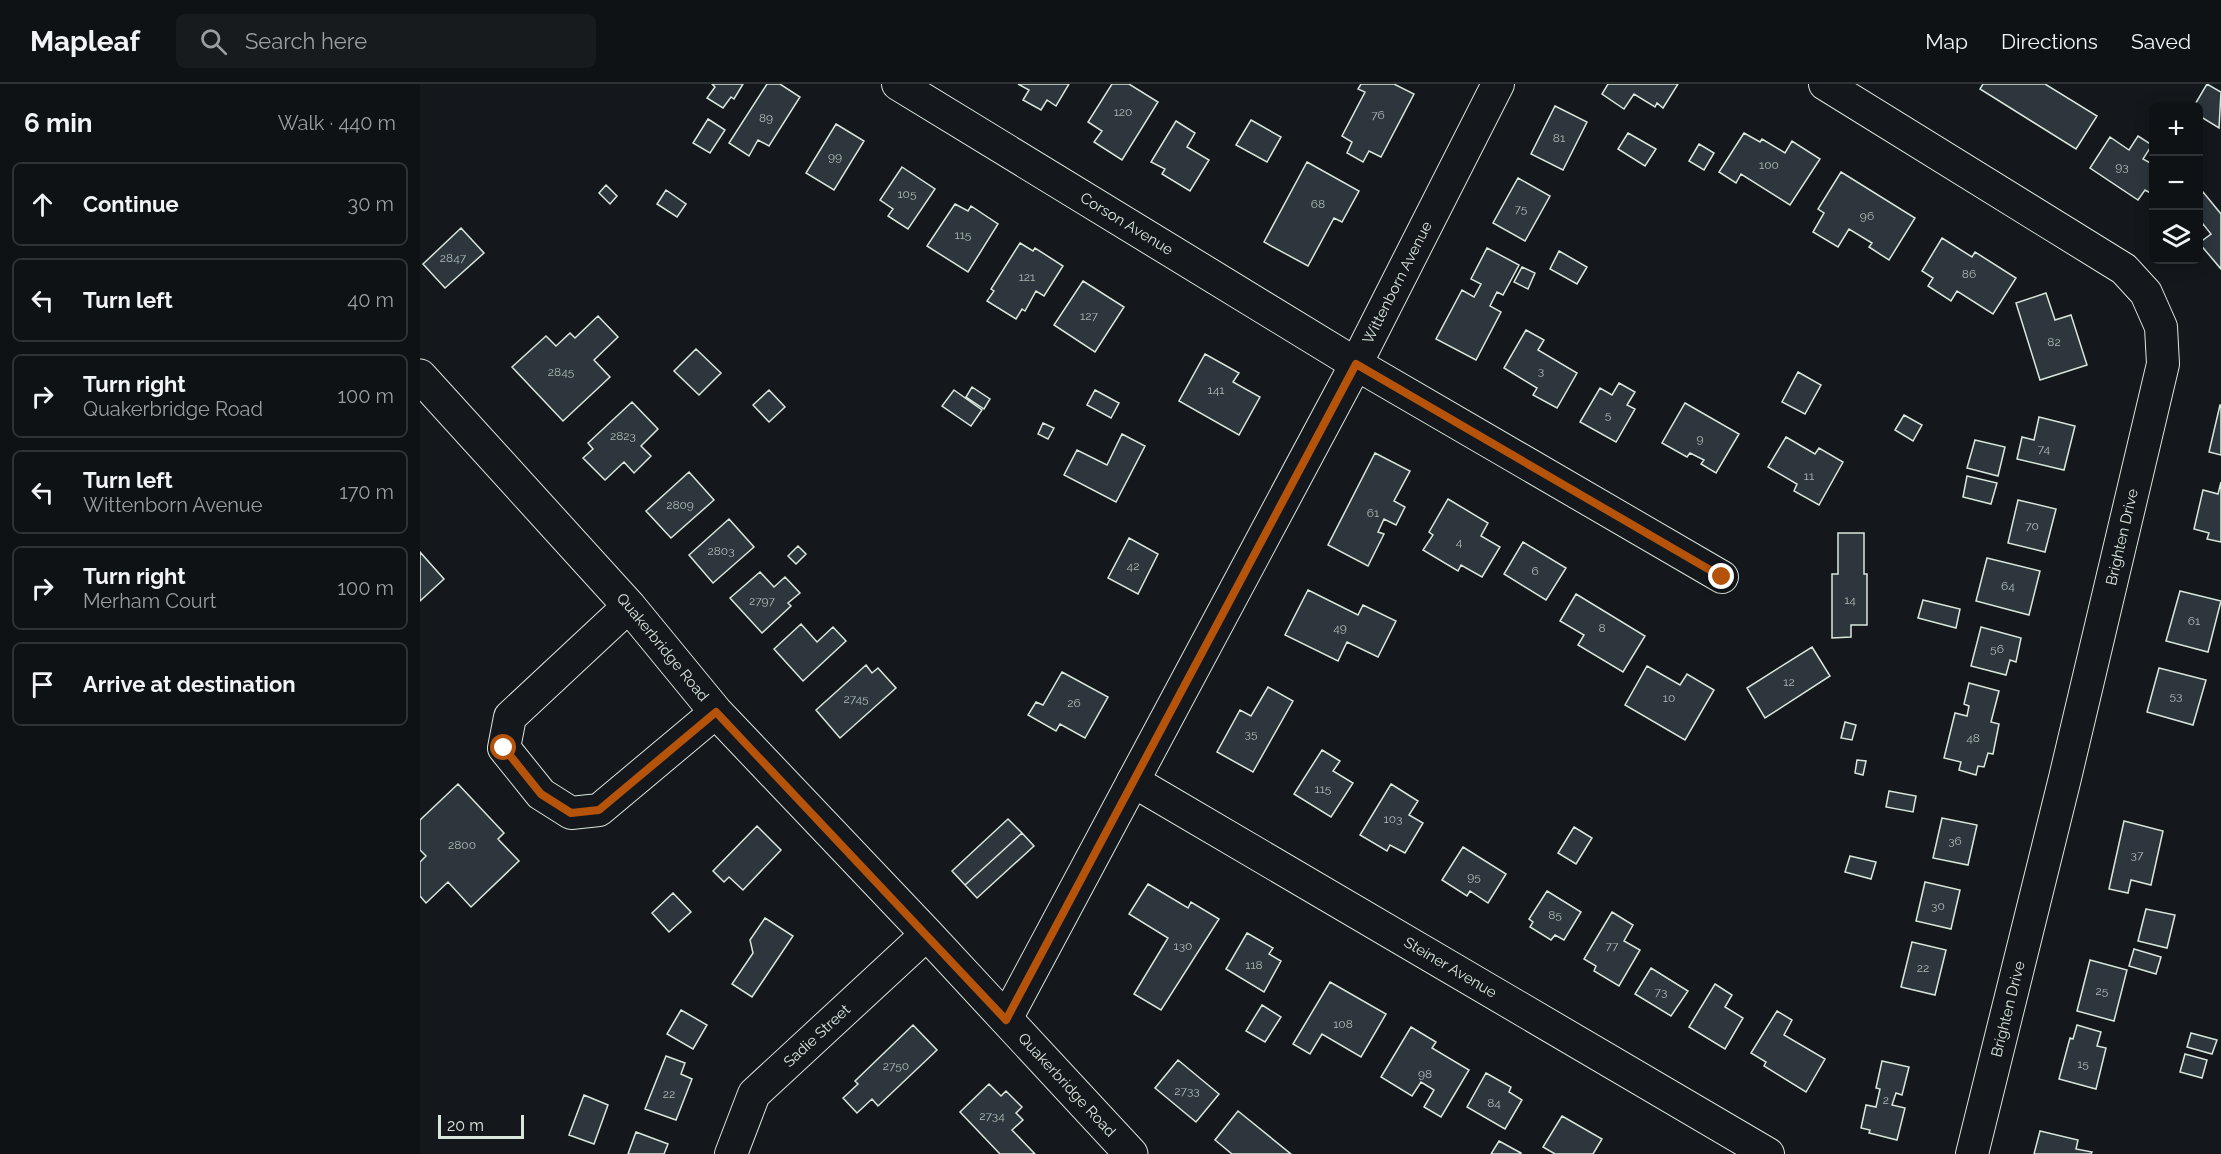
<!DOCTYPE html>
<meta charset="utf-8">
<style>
body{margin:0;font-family:Raleway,sans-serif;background:#181b1e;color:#f1f3f6}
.controls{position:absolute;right:18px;top:18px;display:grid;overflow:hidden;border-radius:9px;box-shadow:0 3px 15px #0003}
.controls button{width:54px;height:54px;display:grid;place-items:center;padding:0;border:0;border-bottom:2px solid #2f3234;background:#0f1215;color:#f1f3f6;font:30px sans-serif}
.scale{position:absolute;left:18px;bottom:15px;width:86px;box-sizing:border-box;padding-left:6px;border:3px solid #d8e6dc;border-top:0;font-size:16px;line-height:21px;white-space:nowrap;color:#d8e6dc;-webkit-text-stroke:4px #14181c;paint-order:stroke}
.stop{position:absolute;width:18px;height:18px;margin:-14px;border:4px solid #b45309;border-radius:50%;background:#fff}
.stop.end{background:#b45309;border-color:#fff;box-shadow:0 2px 6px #0008}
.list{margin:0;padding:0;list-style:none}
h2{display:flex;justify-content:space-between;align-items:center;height:78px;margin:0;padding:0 24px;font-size:26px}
h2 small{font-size:20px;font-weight:400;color:#9b9ea0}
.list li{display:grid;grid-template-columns:39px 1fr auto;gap:18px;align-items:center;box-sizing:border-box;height:84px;margin:0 12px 12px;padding:0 12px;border:2px solid #2f3234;border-radius:9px}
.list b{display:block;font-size:22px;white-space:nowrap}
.list p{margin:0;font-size:20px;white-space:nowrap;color:#9b9ea0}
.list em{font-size:20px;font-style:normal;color:#9b9ea0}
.icon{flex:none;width:33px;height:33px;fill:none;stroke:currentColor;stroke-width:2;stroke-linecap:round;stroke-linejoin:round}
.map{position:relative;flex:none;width:1801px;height:1070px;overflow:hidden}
header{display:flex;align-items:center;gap:36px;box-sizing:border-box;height:84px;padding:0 30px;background:#0f1215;border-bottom:2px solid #2f3234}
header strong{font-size:28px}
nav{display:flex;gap:33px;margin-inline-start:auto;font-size:21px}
.search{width:420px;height:54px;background:#181b1e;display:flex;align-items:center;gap:15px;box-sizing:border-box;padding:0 21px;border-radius:9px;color:#9b9ea0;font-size:22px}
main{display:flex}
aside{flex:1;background:#0f1215}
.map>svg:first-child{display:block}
</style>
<header>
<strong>Mapleaf</strong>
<div class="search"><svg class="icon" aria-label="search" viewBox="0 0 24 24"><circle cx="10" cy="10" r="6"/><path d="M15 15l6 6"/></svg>Search here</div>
<nav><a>Map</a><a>Directions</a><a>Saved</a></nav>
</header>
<main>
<aside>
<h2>6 min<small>Walk · 440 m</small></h2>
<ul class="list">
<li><svg class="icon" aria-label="ahead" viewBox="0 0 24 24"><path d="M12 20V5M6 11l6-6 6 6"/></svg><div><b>Continue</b></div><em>30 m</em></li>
<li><svg class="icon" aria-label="left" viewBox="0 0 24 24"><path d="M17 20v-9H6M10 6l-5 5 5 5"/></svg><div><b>Turn left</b></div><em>40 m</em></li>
<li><svg class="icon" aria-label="right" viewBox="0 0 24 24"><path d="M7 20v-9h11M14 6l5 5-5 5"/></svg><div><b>Turn right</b><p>Quakerbridge Road</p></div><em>100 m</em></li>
<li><svg class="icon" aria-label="left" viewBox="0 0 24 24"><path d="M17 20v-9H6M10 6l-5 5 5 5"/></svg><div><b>Turn left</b><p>Wittenborn Avenue</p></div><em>170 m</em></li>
<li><svg class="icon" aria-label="right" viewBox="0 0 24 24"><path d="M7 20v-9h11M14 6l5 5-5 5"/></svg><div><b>Turn right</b><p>Merham Court</p></div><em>100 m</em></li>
<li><svg class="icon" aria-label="arrive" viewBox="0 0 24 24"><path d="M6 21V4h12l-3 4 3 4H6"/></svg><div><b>Arrive at destination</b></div></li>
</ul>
</aside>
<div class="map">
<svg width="1801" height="1070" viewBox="0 0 1801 1070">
<rect width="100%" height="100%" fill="#14181c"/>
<path fill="#2c363c" stroke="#d8e6dc" stroke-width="1.5" d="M323 0 314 15 311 13 303 24 287 14 295 3 292 0Z
M347 0H360L380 13 349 62 338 56 329 72 309 59Z
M598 0H649L636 22 627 16 621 26 603 16 609 6Z
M692 0H709L738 18 702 76 674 58 682 47 668 38Z
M941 0H974L994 10 961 73 949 67 943 78 927 69 932 58 922 52 945 8 938 5Z
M1188 0H1258L1243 24 1237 19 1235 23 1214 10 1204 25 1182 10Z
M1563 0H1625L1677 32 1656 65 1560 5Z
M1787 0 1801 8 1799 44 1778 31V22H1774Z
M1135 22 1167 38 1143 86 1111 70Z
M288 35 305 46 290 69 273 59Z
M831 36 861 53 847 78 816 61Z
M756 37 775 49 767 63 789 76 770 107 742 90 745 85 731 78Z
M416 40 444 57 414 106 386 89Z
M1208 49 1236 65 1225 82 1198 65Z
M1324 49 1340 58 1342 55 1365 69 1372 57 1400 75 1370 121 1321 90 1316 99 1299 88Z
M1718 52 1732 61 1723 75 1734 81V111L1725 106 1718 116 1670 84 1690 53 1709 66Z
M1279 60 1294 69 1284 86 1269 77Z
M887 78 939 107 922 138 914 134 888 182 844 158Z
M482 83 515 105 488 145 468 132 473 125 460 116Z
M1421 88 1495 134 1469 176 1449 163 1452 159 1429 145 1418 163 1393 148 1404 129 1398 125Z
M1098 94 1130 112 1105 157 1073 139Z
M186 101 197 112 190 120 179 109Z
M246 106 266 120 257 133 237 120Z
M1783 108 1801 130V185L1779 159 1791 150 1783 140 1778 144V112Z
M535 120 548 127 551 122 578 140 548 188 507 162Z
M41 144 64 169 25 204 3 180Z
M1522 154 1552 173 1555 168 1596 194 1573 230 1537 207 1531 217 1508 202 1513 194 1502 187Z
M600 159 613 167 615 164 643 182 624 212 616 207 605 227 602 225 596 235 567 217 574 207 571 205Z
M1067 164 1099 181 1083 211 1077 208 1070 222 1081 228 1056 276 1016 255 1042 206 1054 213 1061 200 1051 195Z
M1139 167 1167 183 1157 200 1130 185Z
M1102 183 1115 189 1108 205 1094 198Z
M663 197 704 223 675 268 634 241Z
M1626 209 1635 236 1651 231 1667 281 1620 296 1596 219Z
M178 232 198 253 174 276 190 293 143 337 92 283 126 252 136 262 150 249 155 254Z
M1106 246 1124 256 1118 266 1157 289 1137 324 1113 311 1117 304 1084 284Z
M276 265 301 289 279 311 254 287Z
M785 270 819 289 813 298 840 313 819 351 759 317Z
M1378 288 1401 301 1385 330 1362 318Z
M1199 299 1215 308 1207 321 1215 325 1196 358 1160 338 1180 304 1192 311Z
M552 303 570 315 564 325 546 313Z
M349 306 365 323 349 338 333 321Z
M534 306 562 326 551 342 522 322Z
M675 306 699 319 691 334 667 321Z
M212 318 238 345 221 362 231 372 214 389 204 378 185 396 163 374 173 365 168 359Z
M1265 319 1319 350 1296 389 1281 380 1284 376 1270 369 1267 373 1242 359Z
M1800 321H1801V371L1789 368Z
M1484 331 1502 341 1493 357 1475 346Z
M1619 333 1655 342 1644 386 1597 375 1602 353 1614 356Z
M623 339 634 344 628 355 618 350Z
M702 350 725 362 696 418 644 391 657 366 687 381Z
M1366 353 1395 370 1399 364 1423 378 1399 421 1374 407 1377 400 1348 383Z
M1555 356 1585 363 1578 392 1547 384Z
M955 369 990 387 974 417 985 423 976 441 964 435 958 448 964 450 948 482 908 461Z
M269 388 294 416 251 454 226 427Z
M1547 392 1577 399 1571 420 1543 413Z
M1801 398V458L1787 455 1789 449 1774 445 1783 406 1798 410Z
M1028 415 1068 439 1061 452 1080 463 1062 493 1041 481 1038 487 1003 466 1013 451 1009 448Z
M1598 416 1636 425 1625 468 1588 459Z
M309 435 334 463 293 499 269 471Z
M1418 449H1444V490H1447V541H1431V553L1412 554V490H1418Z
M709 454 738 470 718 510 688 494Z
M1103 458 1146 484 1126 516 1084 490Z
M378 462 386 470 376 480 368 472Z
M0 468 24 495 0 517Z
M1567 474 1620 487 1609 531 1556 517Z
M340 488 354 503 365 493 380 509 368 519 371 522 342 549 310 514Z
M888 506 938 531 943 521 976 537 958 573 927 558 918 577 865 551Z
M1760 507 1801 517 1788 568 1746 557Z
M1156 510 1225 552 1203 588 1158 561 1164 551 1140 537Z
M1503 516 1540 525 1536 544 1498 534Z
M381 540 397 558 413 543 426 557 383 597 354 565Z
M1561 543 1601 554 1596 578 1590 576 1586 591 1551 582Z
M1392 563 1410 592 1345 634 1327 604Z
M446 581 452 589 458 584 476 604 420 654 396 626Z
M1227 582 1260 601 1267 590 1294 606 1265 656 1205 621Z
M1739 584 1786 596 1773 641 1727 628Z
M642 588 688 613 665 654 640 640 636 647 608 631 616 618 623 621Z
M1549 599 1579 607 1571 638 1579 640 1573 670 1568 669 1564 683 1558 682 1556 691 1539 686 1541 678 1524 674 1535 629 1547 632 1549 622 1544 620Z
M848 603 873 617 833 688 797 668 820 626 831 632Z
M1425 638 1436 641 1432 656 1421 654Z
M902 666 920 677 913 687 933 699 911 733 874 710Z
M1437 676 1446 677 1443 691 1435 689Z
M38 700 84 749 78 755 99 777 51 823 28 798 6 819 0 812V778L6 772 0 766V736Z
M971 700 998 717 989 731 1003 739 985 769 970 761 967 767 940 751Z
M1469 707 1496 712 1493 728 1466 723Z
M1522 734 1557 741 1548 781 1513 774Z
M588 735 602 749 545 801 532 787Z
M1704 737 1743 747 1731 801 1711 796 1708 809 1689 805Z
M337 742 361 766 323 806 309 793 304 798 293 787Z
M1154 743 1172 754 1156 780 1138 769Z
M602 749 614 762 557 814 545 801Z
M1043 763 1086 790 1068 819 1050 807 1047 812 1022 796Z
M1430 772 1456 778 1451 795 1425 788Z
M1505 798 1540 806 1531 845 1496 837Z
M728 800 768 824 771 818 799 835 741 926 714 910 748 854 709 830Z
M1127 807 1161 828 1144 856 1135 851 1131 856 1110 843 1113 838 1109 835Z
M253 809 271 828 249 848 232 829Z
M1726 825 1755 831 1747 864 1718 857Z
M1192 828 1213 841 1204 857 1220 866 1199 902 1174 887 1176 882 1164 875Z
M345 834 373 852 332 913 312 900 333 869 330 856Z
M827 849 853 864 849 870 861 877 844 908 806 885Z
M1492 858 1526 866 1515 911 1481 903Z
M1714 865 1741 873 1736 890 1709 882Z
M1670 876 1707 886 1694 937 1657 927Z
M1231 884 1268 907 1251 932 1215 910Z
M910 898 966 930 941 973 902 950 890 970 873 960Z
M1295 900 1312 911 1305 923 1323 934 1305 965 1269 943Z
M842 921 861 933 845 958 826 947Z
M261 926 287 941 273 965 247 950Z
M1357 927 1372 936 1364 951 1405 975 1386 1008 1344 982 1346 978 1331 969Z
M493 941 517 966 458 1022 452 1015 437 1029 423 1014 438 1000 435 997Z
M1657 941 1681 948 1677 962 1686 964 1676 1005 1639 995 1650 954 1653 955Z
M991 943 1016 958 1012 964 1049 986 1021 1033 1004 1023 1014 1006 1001 998 992 1012 961 993Z
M1771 949 1797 956 1792 970 1767 963Z
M1765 970 1787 976 1782 994 1760 988Z
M246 972 265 979 261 990 272 995 256 1036 225 1025Z
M758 976 799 1010 776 1038 735 1004Z
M1462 977 1489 983 1482 1011 1476 1009 1472 1021 1485 1024 1477 1056 1449 1049 1450 1046 1441 1044 1446 1021 1456 1023 1460 1005 1456 1004Z
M1066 989 1091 1003 1089 1008 1102 1016 1085 1045 1047 1023Z
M569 1000 581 1012 586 1007 602 1023 596 1029 603 1036 592 1046 615 1070H580L540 1028Z
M164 1011 188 1021 174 1060 149 1051Z
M818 1027 871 1070H812L795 1056Z
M1142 1032 1182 1055 1173 1070H1135L1123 1063Z
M1620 1047 1658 1056 1656 1065 1672 1068 1671 1070H1614Z
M216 1048 248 1060 244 1070H208Z
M1079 1057 1101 1069V1070H1071Z"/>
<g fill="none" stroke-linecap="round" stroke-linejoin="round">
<defs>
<g id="minor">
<path id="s1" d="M478 0 936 280 1302 493"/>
<path d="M1405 0 1704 185 1726 209 1741 243 1743 280 1645 694 1552 1070"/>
<path d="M209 522 90 633 84 664 121 710 151 729 179 726 296 628"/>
<path id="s2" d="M713 697 1348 1070"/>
<path id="s3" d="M586 935 936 280 1078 0"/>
<path id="s4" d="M311 1070 334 1010 507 850"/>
</g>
<g id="major">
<path id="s5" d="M0 292 209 522 296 628 507 850 711 1070"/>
</g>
</defs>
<use href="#minor" stroke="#d8e6dc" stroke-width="34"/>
<use href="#major" stroke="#d8e6dc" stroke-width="35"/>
<use href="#minor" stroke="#14181c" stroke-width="32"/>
<use href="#major" stroke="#14181c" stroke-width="33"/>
</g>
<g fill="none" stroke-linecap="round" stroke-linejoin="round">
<path stroke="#b45309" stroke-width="8" d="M84 664 121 710 151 729 179 726 296 628 586 936 936 280 1302 493"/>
</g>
<g text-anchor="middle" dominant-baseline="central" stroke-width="4.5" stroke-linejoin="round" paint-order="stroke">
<g font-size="12" fill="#adbab4">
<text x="703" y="28">120</text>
<text x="958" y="31">76</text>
<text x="346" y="34">89</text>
<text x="1139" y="54">81</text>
<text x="415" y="73">99</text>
<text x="1349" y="81">100</text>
<text x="1702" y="83">93</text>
<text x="487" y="110">105</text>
<text x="898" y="120">68</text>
<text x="1101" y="125">75</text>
<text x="1447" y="132">96</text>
<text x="543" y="151">115</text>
<text x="33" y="174">2847</text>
<text x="1549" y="190">86</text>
<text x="607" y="193">121</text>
<text x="669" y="232">127</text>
<text x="1634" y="258">82</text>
<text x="1121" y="287">3</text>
<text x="141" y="288">2845</text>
<text x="796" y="306">141</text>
<text x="1188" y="331">5</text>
<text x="203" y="352">2823</text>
<text x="1280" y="355">9</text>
<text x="1624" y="365">74</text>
<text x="1389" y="392">11</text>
<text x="260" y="421">2809</text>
<text x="953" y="429">61</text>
<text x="1612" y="442">70</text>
<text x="1039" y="458">4</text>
<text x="301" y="467">2803</text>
<text x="713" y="482">42</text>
<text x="1115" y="487">6</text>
<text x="1588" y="502">64</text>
<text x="1430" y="516">14</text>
<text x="342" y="517">2797</text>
<text x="1774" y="537">61</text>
<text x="920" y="544">49</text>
<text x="1182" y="544">8</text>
<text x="1577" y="565">56</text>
<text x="1369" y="598">12</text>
<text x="1756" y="612">53</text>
<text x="1249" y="614">10</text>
<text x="436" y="615">2745</text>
<text x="654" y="619">26</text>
<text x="831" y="650">35</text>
<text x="1553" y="654">48</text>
<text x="903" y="705">115</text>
<text x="973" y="735">103</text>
<text x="1535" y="757">36</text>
<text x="42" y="761">2800</text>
<text x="1717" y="771">37</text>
<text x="1054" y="793">95</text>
<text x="1518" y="822">30</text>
<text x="1135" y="831">85</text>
<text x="763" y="862">130</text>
<text x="1192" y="862">77</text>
<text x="834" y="881">118</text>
<text x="1503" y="884">22</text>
<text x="1682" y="907">25</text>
<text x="1241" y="908">73</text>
<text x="923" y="940">108</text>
<text x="1663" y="980">15</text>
<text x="476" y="982">2750</text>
<text x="1005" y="990">98</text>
<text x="767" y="1007">2733</text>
<text x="249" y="1010">22</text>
<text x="1466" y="1016">2</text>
<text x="1074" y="1019">84</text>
<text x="572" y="1032">2734</text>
</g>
<g font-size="15" fill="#d8e6dc" stroke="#14181c">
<text stroke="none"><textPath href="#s1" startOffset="268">Corson Avenue</textPath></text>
<text stroke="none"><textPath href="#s3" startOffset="834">Wittenborn Avenue</textPath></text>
<text transform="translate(1702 453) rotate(-77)">Brighten Drive</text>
<text stroke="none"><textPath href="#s5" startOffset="364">Quakerbridge Road</textPath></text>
<text stroke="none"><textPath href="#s2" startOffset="368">Steiner Avenue</textPath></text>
<text transform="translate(1588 925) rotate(-76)">Brighten Drive</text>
<text stroke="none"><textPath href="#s4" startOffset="150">Sadie Street</textPath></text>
<text stroke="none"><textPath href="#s5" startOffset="960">Quakerbridge Road</textPath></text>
</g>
</g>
</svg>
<div class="controls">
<button>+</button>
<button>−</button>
<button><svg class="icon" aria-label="layers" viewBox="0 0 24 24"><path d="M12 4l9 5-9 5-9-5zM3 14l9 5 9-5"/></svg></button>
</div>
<div class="scale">20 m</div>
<div class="stop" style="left:84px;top:664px"></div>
<div class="stop end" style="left:1302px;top:493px"></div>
</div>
</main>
